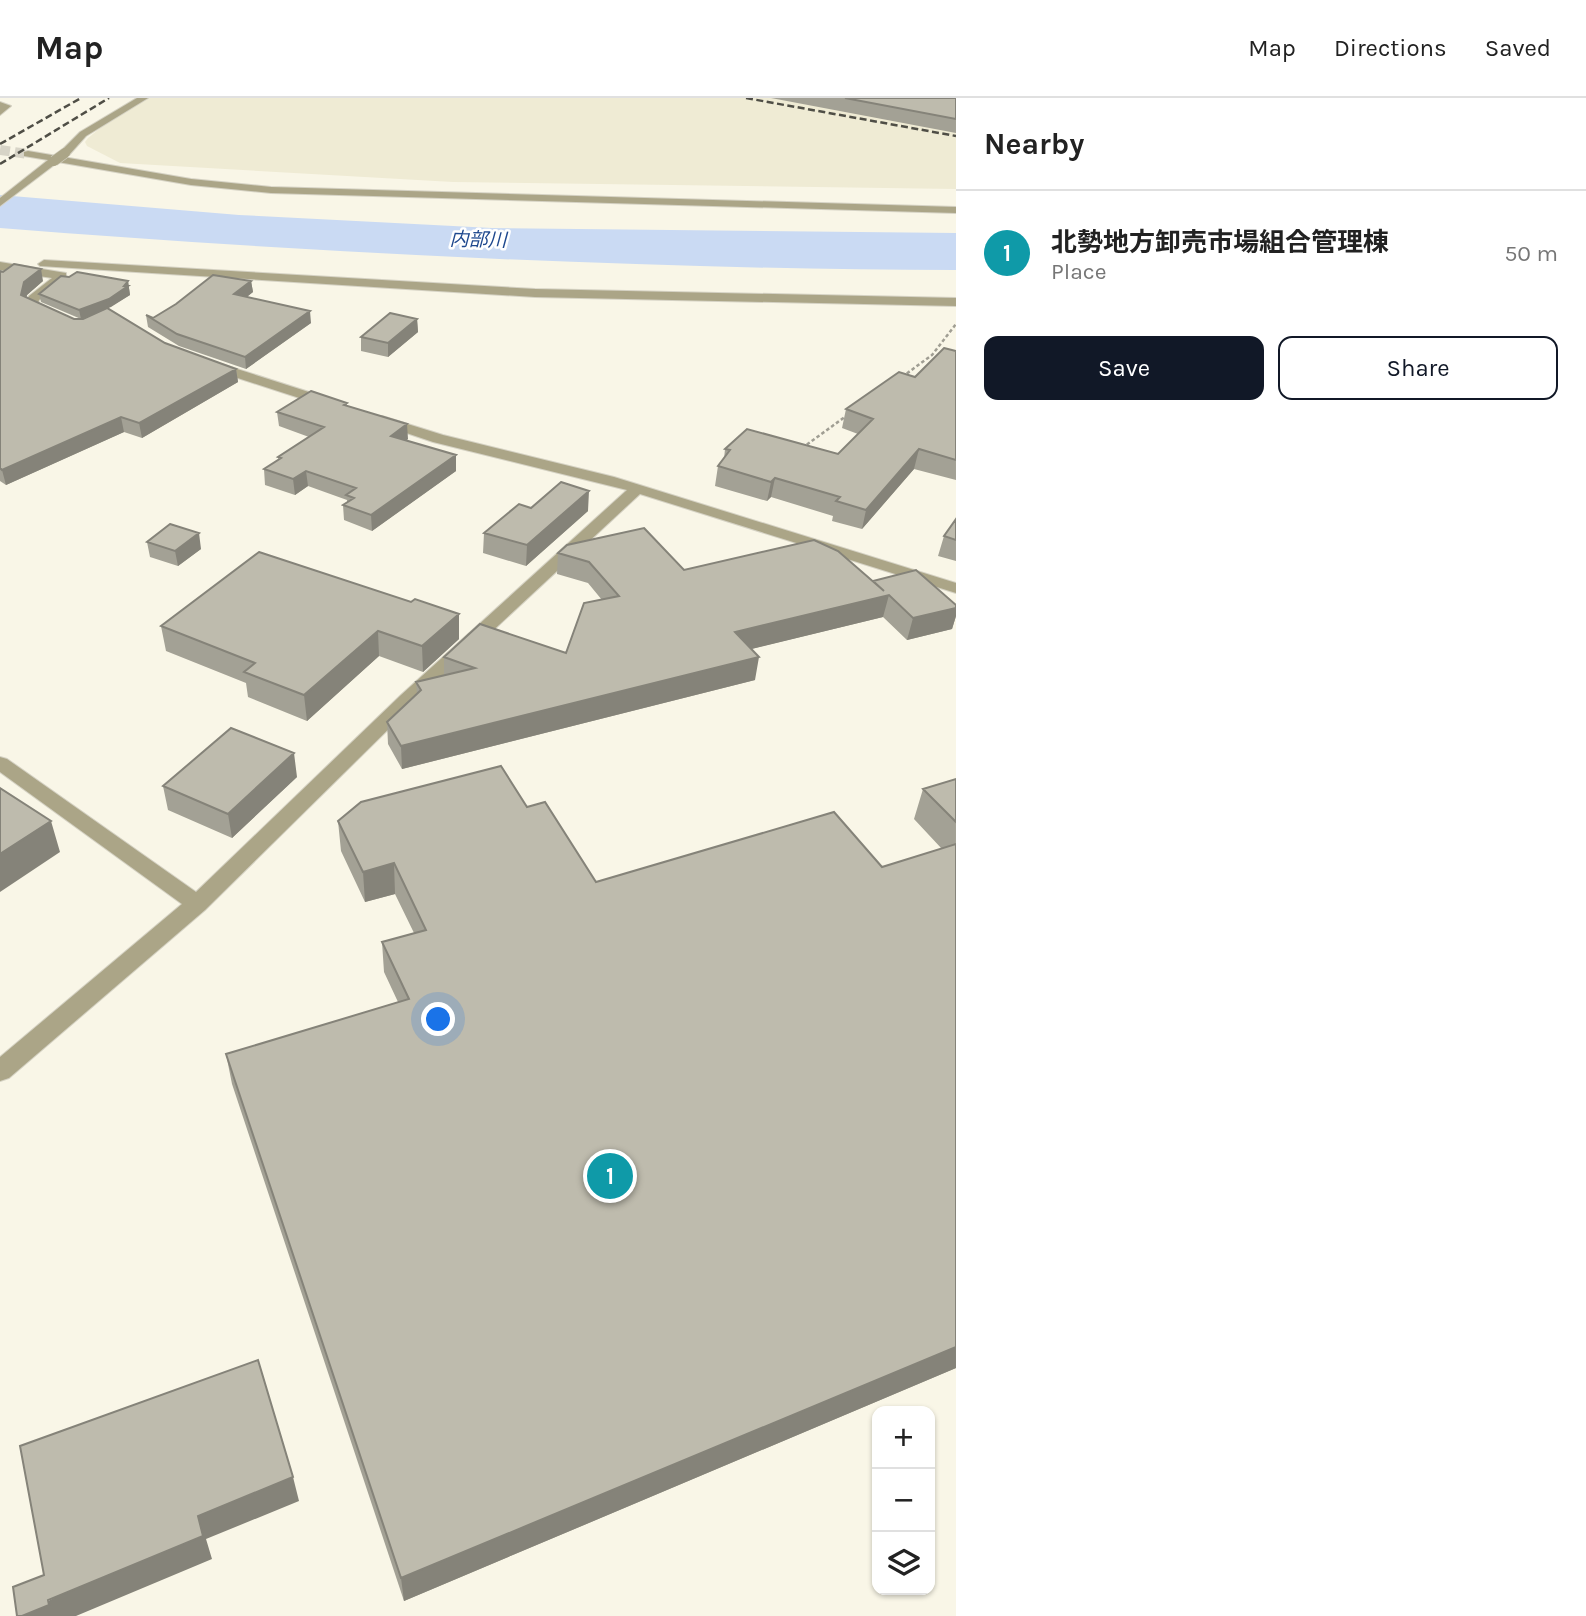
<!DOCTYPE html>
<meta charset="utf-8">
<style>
body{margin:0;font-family:Karla,"Noto Sans JP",sans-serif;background:#f6f6f6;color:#222}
.controls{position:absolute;right:21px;bottom:21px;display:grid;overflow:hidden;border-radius:14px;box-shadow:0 2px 5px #0004}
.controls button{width:63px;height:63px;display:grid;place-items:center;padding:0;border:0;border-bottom:2px solid #e0e0e0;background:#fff;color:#222;font:35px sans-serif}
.you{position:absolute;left:439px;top:922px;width:24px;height:24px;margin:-18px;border:5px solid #fff;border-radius:50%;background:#1a73e8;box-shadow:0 0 0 10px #1a73e833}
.badge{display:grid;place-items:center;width:46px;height:46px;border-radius:50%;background:#111827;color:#fff;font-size:23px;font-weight:700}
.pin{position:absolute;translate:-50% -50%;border:4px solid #fff;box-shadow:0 2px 7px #0006}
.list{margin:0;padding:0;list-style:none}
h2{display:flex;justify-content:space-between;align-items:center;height:91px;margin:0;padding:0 28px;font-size:30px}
h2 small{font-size:23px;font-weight:400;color:#767676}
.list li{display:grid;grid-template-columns:46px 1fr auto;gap:21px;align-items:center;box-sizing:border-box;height:126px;padding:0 28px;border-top:2px solid #e0e0e0}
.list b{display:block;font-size:26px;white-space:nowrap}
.list p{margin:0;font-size:23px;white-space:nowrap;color:#767676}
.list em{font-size:23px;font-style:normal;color:#767676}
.actions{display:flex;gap:14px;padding:21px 28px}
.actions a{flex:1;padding:16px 0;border:2px solid #111827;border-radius:14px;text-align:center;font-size:24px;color:#111827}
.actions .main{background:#111827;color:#fff}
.icon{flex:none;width:38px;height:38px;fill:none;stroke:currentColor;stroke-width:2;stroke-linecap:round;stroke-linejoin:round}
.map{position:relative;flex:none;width:956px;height:1518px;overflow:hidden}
header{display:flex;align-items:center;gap:42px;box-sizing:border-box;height:98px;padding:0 35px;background:#fff;border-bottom:2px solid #e0e0e0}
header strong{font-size:33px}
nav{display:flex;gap:38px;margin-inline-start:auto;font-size:24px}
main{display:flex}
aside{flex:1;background:#fff}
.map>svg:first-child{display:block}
</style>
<header>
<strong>Map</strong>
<nav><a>Map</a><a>Directions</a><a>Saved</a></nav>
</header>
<main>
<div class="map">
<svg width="956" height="1518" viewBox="0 0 956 1518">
<rect width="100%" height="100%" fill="#f9f6e7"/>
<path fill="#efebd4" d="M148 0H956V91L453 84 120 65 87 48 85 44 88 40 110 22Z"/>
<path fill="#cadaf3" d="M0 97 239 117 492 130 956 135V172C637 171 318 155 0 130Z"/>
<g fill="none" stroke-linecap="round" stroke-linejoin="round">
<path stroke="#d7d4c7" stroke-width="10" stroke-dasharray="10 5" stroke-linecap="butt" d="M0 52 28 56"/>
<defs>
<path id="minor" d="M137 0H148L86 38 69 57H61V53L80 34Z
M0 4 11 8 0 17Z
M28 53 191 81 271 89 956 109V115L271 95 191 87 58 64 0 108V100L48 62 24 58V54Z
M44 162 535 191 956 200V208L535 199 40 168 38 166Z
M0 164 66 175V181L39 202 38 206 55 215V221H47L25 208 29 198 52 180 0 172Z
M209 262 337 303 339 306 337 309H327L204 269 202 266Z
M382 318 443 337 614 379 956 485V495L640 396 415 605 205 812 9 980 0 983V959L182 806 0 674V659L7 661 196 794 401 597 627 392 433 344 377 325V319Z"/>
</defs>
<use href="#minor" stroke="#d5d2c4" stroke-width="2"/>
<path stroke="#a09e93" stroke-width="2.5" stroke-dasharray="3.5 2.5" stroke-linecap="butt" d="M902 279 932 257 956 226
M802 350 849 316"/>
<use href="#minor" fill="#aba587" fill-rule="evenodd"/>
<path stroke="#4f4e46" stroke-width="2.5" stroke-dasharray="7 3.5" stroke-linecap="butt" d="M746 0 956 38
M0 46 81 0
M0 66 109 0"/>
<defs>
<path id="minor-bridge" d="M54 63 65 55"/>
</defs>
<use href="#minor-bridge" stroke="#d5d2c4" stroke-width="11" stroke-linecap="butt"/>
<use href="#minor-bridge" stroke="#aba587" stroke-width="10"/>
</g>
<path fill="#a3a195" d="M771 0H956V35Z
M0 173 43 183 27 197 26 200 74 221H81L41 204 39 196 69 179 128 183 130 197 108 210 165 245 236 271 238 284 142 340 124 334 6 387 0 383Z
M251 183 253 194 246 199 311 225 246 271 179 248 148 229 146 217 153 220Z
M417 221 418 234 388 259 361 253V239Z
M956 253V382L914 371 862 431 832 423 833 418 771 399 767 403 715 388 718 368 724 361 725 351 838 356 858 336 842 330 846 311 915 279Z
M347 305V308L408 341 406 342 456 373 372 433 344 422 343 407 347 405V402L308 388 295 397 265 387 264 371 278 362V359L309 339 279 328 277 314Z
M531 410 588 413 526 468 483 455 484 435Z
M956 421V463L938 458 944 438Z
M147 444 201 451 178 468 150 459Z
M558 455 684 472 873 484 956 507V518L952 531 907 542 883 519 751 551 755 582 402 671 388 646 387 624 417 596 416 584 444 577V559L566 555 602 502 588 485 557 476Z
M411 504 459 516V541L423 574 379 558 307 623 248 599 246 585 166 553 161 528Z
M297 679 232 740 168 712 163 688Z
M956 681V1270L404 1503 232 986 226 956 398 904 384 874 382 844 414 835 395 796 365 804 341 753 338 723 527 709 596 784 882 769 942 751 914 721 923 691Z"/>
<path fill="#858379" d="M41 171 43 183 27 197 24 210 21 197 24 184Z
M128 183 130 197 111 209 81 221 79 212 124 188Z
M251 183 253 194 236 208 234 196Z
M310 213 311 225 246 271 245 259Z
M417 221 418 234 388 259V245Z
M236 271 238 284 142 340 139 325Z
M121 319 124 334 6 387 2 372Z
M407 326 408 341 391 353V338Z
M919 351 914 371 862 431 866 412Z
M456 357V373L372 433 371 417Z
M306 373 308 388 295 397 293 381Z
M775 380 771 399 767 403 771 384Z
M589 393 588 413 526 468 527 447Z
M199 435 201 451 178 468 175 453Z
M889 497 883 519 731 556 735 534Z
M956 510V518L952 531 907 542 913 520Z
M459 516V541L423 574 422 548Z
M378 533 379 558 307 623 304 597Z
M759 559 755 582 402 671 401 648Z
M294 655 297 679 232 740 228 716Z
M51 723 60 754 0 794V756Z
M394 765 395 796 365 804 363 774Z
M956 1249V1270L404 1503 401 1480Z
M293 1379 299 1403 206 1441 212 1461 76 1518H22L198 1418Z"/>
<path fill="#bebbad" stroke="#858379" stroke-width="2" d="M845 0H956V21Z
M14 166 41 171 24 184 21 197 74 221H83L107 210 165 245 236 271 139 325 121 319 2 372 0 370V173L3 174Z
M77 174 128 183 124 188H128L109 201 79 212 39 196 61 178 69 179Z
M213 177 251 183 234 196 310 213 245 259 177 236 146 217 153 220 176 206Z
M390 215 417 221 388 245 361 239Z
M944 250 956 253V362L919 351 866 412 836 403 840 399 775 380 771 384 718 368 730 352 725 351 747 331 838 356 873 321 846 311 899 274 915 279Z
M311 293 347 305 344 307 407 326 391 338 456 357 371 417 343 407 354 400 346 397 356 390 306 373 293 381 264 371 281 360 278 359 324 329 277 314Z
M561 384 589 393 527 447 484 435 519 406 531 410Z
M956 421V442L944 438Z
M170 426 199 435 175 453 147 444Z
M644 430 684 472 814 442 838 453 884 493 873 483 916 472 956 507V510L913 520 889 497 735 534 759 559 401 648 387 624 421 592 416 584 475 570 444 559 480 526 566 555 584 505 619 498 589 464 558 455 567 447Z
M259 454 411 504 415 501 459 516 422 548 378 533 304 597 244 574 255 565 161 528Z
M231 630 294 655 228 716 163 688Z
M501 668 527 709 545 704 596 784 834 714 882 769 956 746V1249L401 1480 226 956 409 901 382 844 426 832 394 765 363 774 338 723 361 704Z
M956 681V724L923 691Z
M0 690 51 723 0 756Z
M258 1262 293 1379 198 1418 203 1438 48 1502 49 1507 22 1518H17L13 1489 44 1477 20 1348Z"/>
<g text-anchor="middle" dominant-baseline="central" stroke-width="5" stroke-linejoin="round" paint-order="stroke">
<g font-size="19" font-style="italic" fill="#1e488e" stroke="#fff">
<text transform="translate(478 142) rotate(1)">内部川</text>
</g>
</g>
</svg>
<div class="controls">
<button>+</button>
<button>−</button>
<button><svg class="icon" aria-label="layers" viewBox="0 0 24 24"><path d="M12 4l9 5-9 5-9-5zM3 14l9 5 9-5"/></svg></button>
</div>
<div class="you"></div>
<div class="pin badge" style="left:610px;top:1078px;background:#0f9aa8">1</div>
</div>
<aside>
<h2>Nearby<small></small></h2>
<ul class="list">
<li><span class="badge" style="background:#0f9aa8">1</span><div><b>北勢地方卸売市場組合管理棟</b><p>Place</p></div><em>50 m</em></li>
</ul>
<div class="actions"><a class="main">Save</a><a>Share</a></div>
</aside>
</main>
